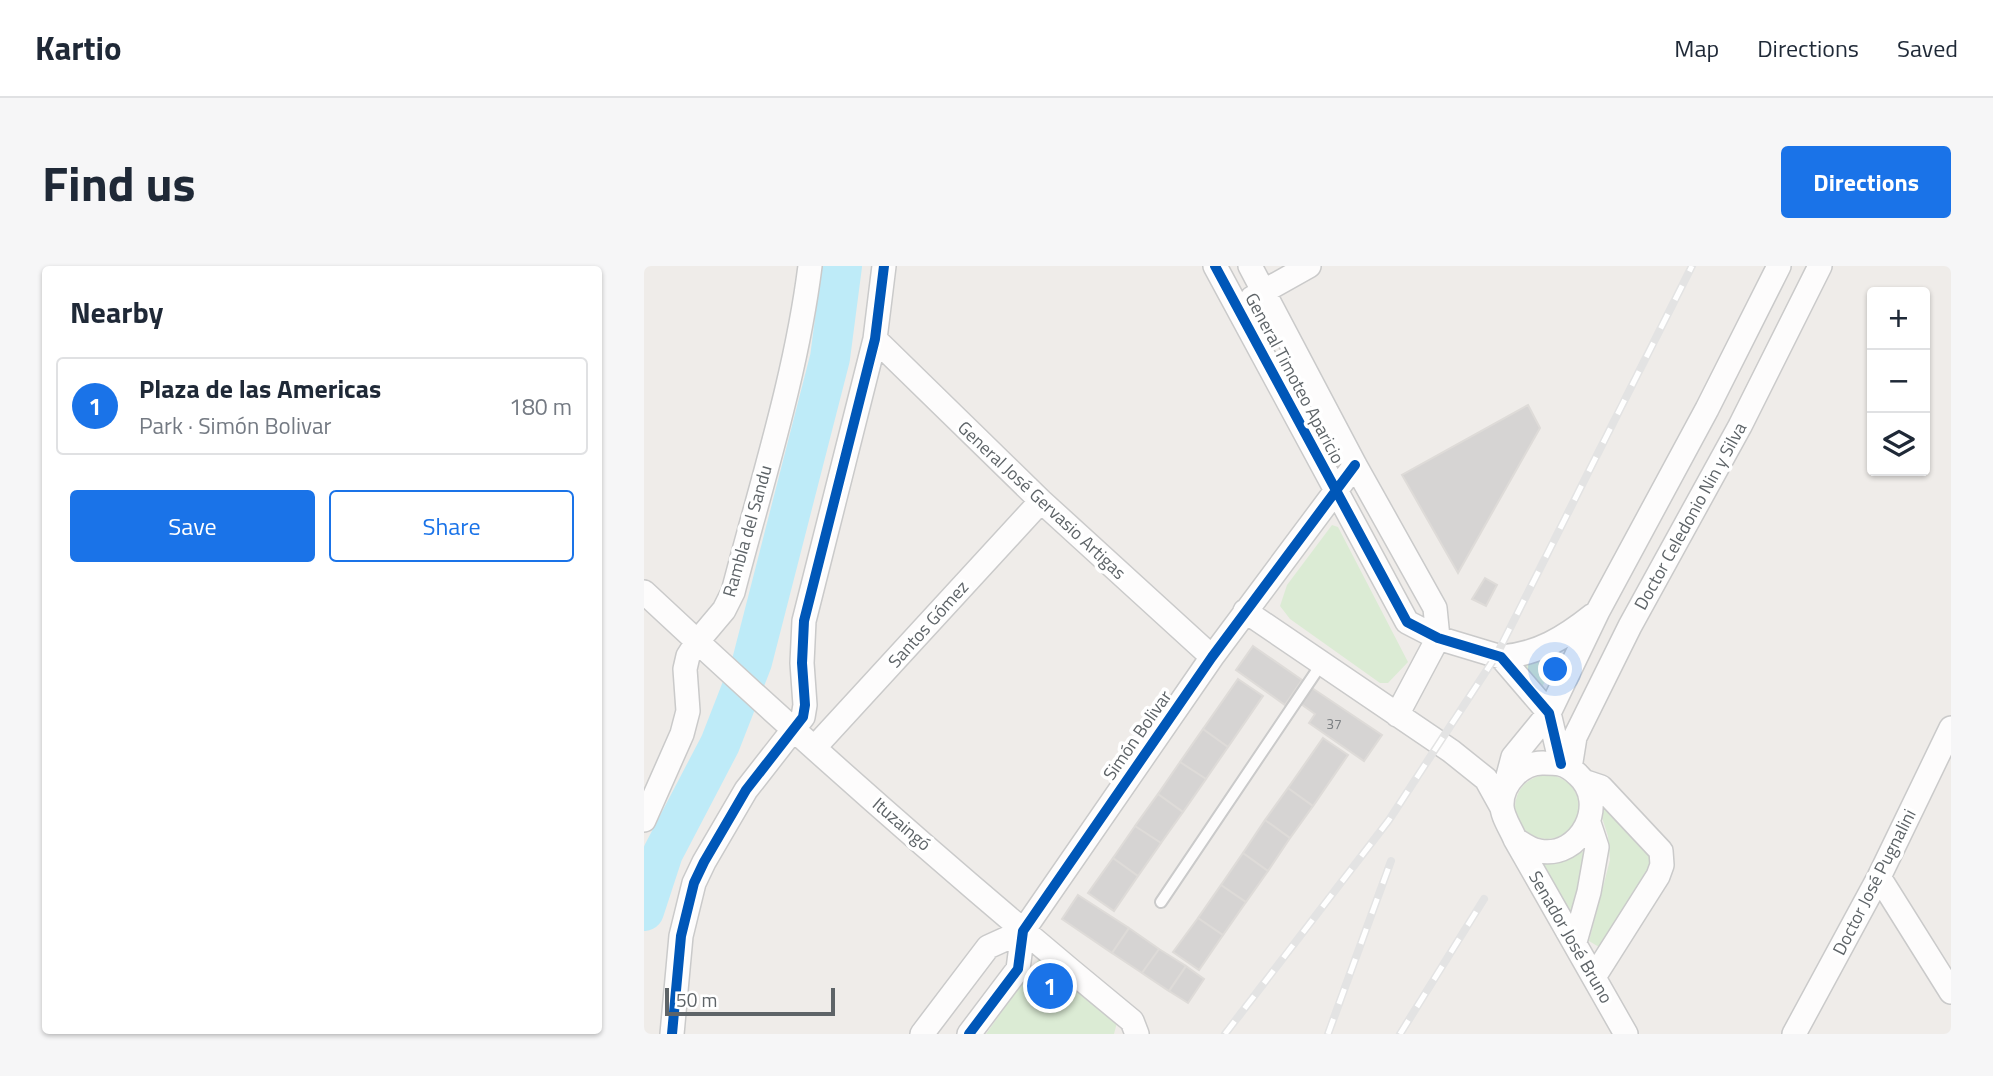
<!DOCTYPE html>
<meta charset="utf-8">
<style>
body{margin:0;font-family:"Titillium Web",sans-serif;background:#f6f6f7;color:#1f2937}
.controls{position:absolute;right:21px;top:21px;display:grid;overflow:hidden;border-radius:7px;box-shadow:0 2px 5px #0004}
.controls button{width:63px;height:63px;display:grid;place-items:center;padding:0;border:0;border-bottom:2px solid #e0e1e3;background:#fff;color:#1f2937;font:35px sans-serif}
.scale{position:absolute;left:21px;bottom:18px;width:170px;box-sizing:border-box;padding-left:7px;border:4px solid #5e6468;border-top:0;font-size:19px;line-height:24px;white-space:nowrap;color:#5e6468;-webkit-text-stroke:5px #fff;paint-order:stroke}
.you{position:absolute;left:912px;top:404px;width:24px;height:24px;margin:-18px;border:5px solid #fff;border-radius:50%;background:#1a73e8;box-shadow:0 0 0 10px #1a73e833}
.badge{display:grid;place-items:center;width:46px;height:46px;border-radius:50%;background:#1a73e8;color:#fff;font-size:23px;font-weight:700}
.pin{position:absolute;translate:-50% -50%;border:4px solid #fff;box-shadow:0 2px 7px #0006}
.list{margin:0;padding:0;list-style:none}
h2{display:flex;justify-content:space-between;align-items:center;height:91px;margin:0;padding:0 28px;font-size:30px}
h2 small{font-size:23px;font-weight:400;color:#747a83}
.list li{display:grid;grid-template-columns:46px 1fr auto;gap:21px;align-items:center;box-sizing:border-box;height:98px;margin:0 14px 14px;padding:0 14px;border:2px solid #e0e1e3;border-radius:7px}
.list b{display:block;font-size:26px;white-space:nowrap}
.list p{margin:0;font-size:23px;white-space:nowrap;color:#747a83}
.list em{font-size:23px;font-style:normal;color:#747a83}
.actions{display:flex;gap:14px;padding:21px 28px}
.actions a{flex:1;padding:16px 0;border:2px solid #1a73e8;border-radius:7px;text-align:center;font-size:24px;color:#1a73e8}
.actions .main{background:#1a73e8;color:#fff}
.icon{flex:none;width:38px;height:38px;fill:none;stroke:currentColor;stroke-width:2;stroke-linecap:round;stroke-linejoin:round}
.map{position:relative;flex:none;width:1307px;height:768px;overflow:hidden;border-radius:7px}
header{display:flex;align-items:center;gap:42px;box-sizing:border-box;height:98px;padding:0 35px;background:#fff;border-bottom:2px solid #e0e1e3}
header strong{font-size:33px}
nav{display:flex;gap:38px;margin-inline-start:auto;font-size:24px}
.intro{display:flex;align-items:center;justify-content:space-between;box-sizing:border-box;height:168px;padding:0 42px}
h1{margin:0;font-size:49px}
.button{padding:18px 32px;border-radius:7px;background:#1a73e8;color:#fff;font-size:24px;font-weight:700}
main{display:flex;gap:42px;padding:0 42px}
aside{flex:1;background:#fff;border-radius:7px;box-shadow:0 2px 5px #0004}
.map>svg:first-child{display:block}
</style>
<header>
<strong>Kartio</strong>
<nav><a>Map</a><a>Directions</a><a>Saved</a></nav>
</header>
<div class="intro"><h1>Find us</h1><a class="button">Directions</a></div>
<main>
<aside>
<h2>Nearby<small></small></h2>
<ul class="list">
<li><span class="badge">1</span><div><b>Plaza de las Americas</b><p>Park · Simón Bolivar</p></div><em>180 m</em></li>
</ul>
<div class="actions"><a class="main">Save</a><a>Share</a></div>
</aside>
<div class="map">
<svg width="1307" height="768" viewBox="0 0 1307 768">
<rect width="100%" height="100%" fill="#efece9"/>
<path fill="#dbebd4" d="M688 259 694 261 764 396 744 417H736L646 353 636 340 643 319Z
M915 388 897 423 871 396Z
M871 541a32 32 0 1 1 64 0a32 32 0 1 1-64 0Z
M950 527 1008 589 1010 601 955 681 945 675 966 594 964 570Z
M937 585 942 588 929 656 898 597 925 593Z
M397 690 475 749 470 768H342Z"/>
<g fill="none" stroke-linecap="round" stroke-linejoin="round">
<path stroke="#beebf8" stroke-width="40" d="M0 645 19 587 76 478 108 396 186 92 198 0"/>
</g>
<path fill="#d6d4d3" stroke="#dedbd8" stroke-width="2" d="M884 139 896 162 814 307 758 209Z
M841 312 853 319 842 340 828 333Z
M609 380 658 414 641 439 592 404Z
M594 413 619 430 584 481 559 463Z
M668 422 738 469 720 495 665 457 671 448 657 438Z
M559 463 584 481 562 513 536 496Z
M679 472 704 489 669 540 644 522Z
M536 496 562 513 539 546 514 528Z
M644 522 669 540 646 572 621 554Z
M514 528 539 546 517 577 491 560Z
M621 554 646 572 624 605 599 587Z
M491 560 517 577 494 610 469 592Z
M599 587 624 605 602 636 577 619Z
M469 592 494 610 470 645 444 627Z
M577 619 602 636 579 669 554 652Z
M434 629 485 662 468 687 418 653Z
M554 652 579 669 555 704 529 686Z
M485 662 515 683 498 707 468 687Z
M515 683 542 700 525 725 498 707Z
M542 700 560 713 544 737 525 725Z"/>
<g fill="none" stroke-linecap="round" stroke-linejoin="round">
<defs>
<path id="lane" d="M517 636 678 397"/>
<path id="street" d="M571 0 763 356 794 372 857 391 905 447 917 498
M606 0 711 199 791 342 794 372
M608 32 665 0
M231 73 397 235 568 391
M0 326C158 474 321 618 488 755L493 768
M601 345 807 485 842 513 857 540
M857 391C894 388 920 372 949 349
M753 449 794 372
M171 481 397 235
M926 502 931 471 986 360 1096 160 1176 0
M942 516 957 521 1017 585 1018 599 1014 610 950 711
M860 525 869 491 905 447 954 345 1063 143 1135 0
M0 554 38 468 44 445 41 403 44 390 53 376 80 344 89 326C117 218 152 111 166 0
M871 573C879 578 887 584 895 585 937 593 965 537 934 509 929 504 924 500 916 498 911 497 905 497 900 497 878 496 858 517 858 538 857 549 867 563 871 573L982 768
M1235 611 1307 726
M931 676 945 626 953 581 945 557
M28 768 37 670 50 617 60 596 102 524 159 451 161 439 158 397 160 355 231 73 240 0
M278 768 344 681 379 665
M325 768 374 703 379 665 568 391 711 199
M1150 768 1235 611 1307 462"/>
</defs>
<use href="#lane" stroke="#cacaca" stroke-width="14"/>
<use href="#street" stroke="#cacaca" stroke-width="26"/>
<use href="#lane" stroke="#fdfcfc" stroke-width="10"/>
<use href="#street" stroke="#fdfcfc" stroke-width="23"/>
<defs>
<path id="rail" d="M581 768 745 554 852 390 1048 0
M684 768 747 595
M756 768 840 633"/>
</defs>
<use href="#rail" stroke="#e3e3e3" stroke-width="8"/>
<use href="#rail" stroke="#fff" stroke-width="5" stroke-dasharray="16" stroke-linecap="butt"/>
<defs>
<path id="cycleway" d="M571 0 763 356 794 372 857 391 905 447 917 498
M28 768 37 670 50 617 60 596 102 524 159 451 161 439 158 397 160 355 231 73 240 0
M325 768 374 703 379 665 568 391 711 199"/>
</defs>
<use href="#cycleway" stroke="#fff" stroke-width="15"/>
<use href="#cycleway" stroke="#0057b8" stroke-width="10"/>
</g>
<g text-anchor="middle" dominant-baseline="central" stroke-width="7" stroke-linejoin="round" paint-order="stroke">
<g font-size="14" fill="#7d8184">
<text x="690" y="457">37</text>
</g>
<g font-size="18" fill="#5e6468" stroke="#fff">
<text transform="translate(651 112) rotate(62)">General Timoteo Aparicio</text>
<text transform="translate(398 234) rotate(43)">General José Gervasio Artigas</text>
<text transform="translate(1046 250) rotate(-61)">Doctor Celedonio Nin y Silva</text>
<text transform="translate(103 265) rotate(-74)">Rambla del Sandu</text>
<text transform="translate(284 358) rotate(-48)">Santos Gómez</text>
<text transform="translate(493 469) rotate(-55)">Simón Bolivar</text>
<text transform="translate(258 558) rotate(41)">Ituzaingó</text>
<text transform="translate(1230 616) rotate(-63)">Doctor José Pugnalini</text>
<text transform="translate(927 671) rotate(60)">Senador José Bruno</text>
</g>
</g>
</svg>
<div class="controls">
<button>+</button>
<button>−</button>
<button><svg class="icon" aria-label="layers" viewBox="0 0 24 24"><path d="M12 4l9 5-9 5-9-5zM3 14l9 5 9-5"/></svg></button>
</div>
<div class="scale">50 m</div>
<div class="you"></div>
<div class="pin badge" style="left:406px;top:720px">1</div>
</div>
</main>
